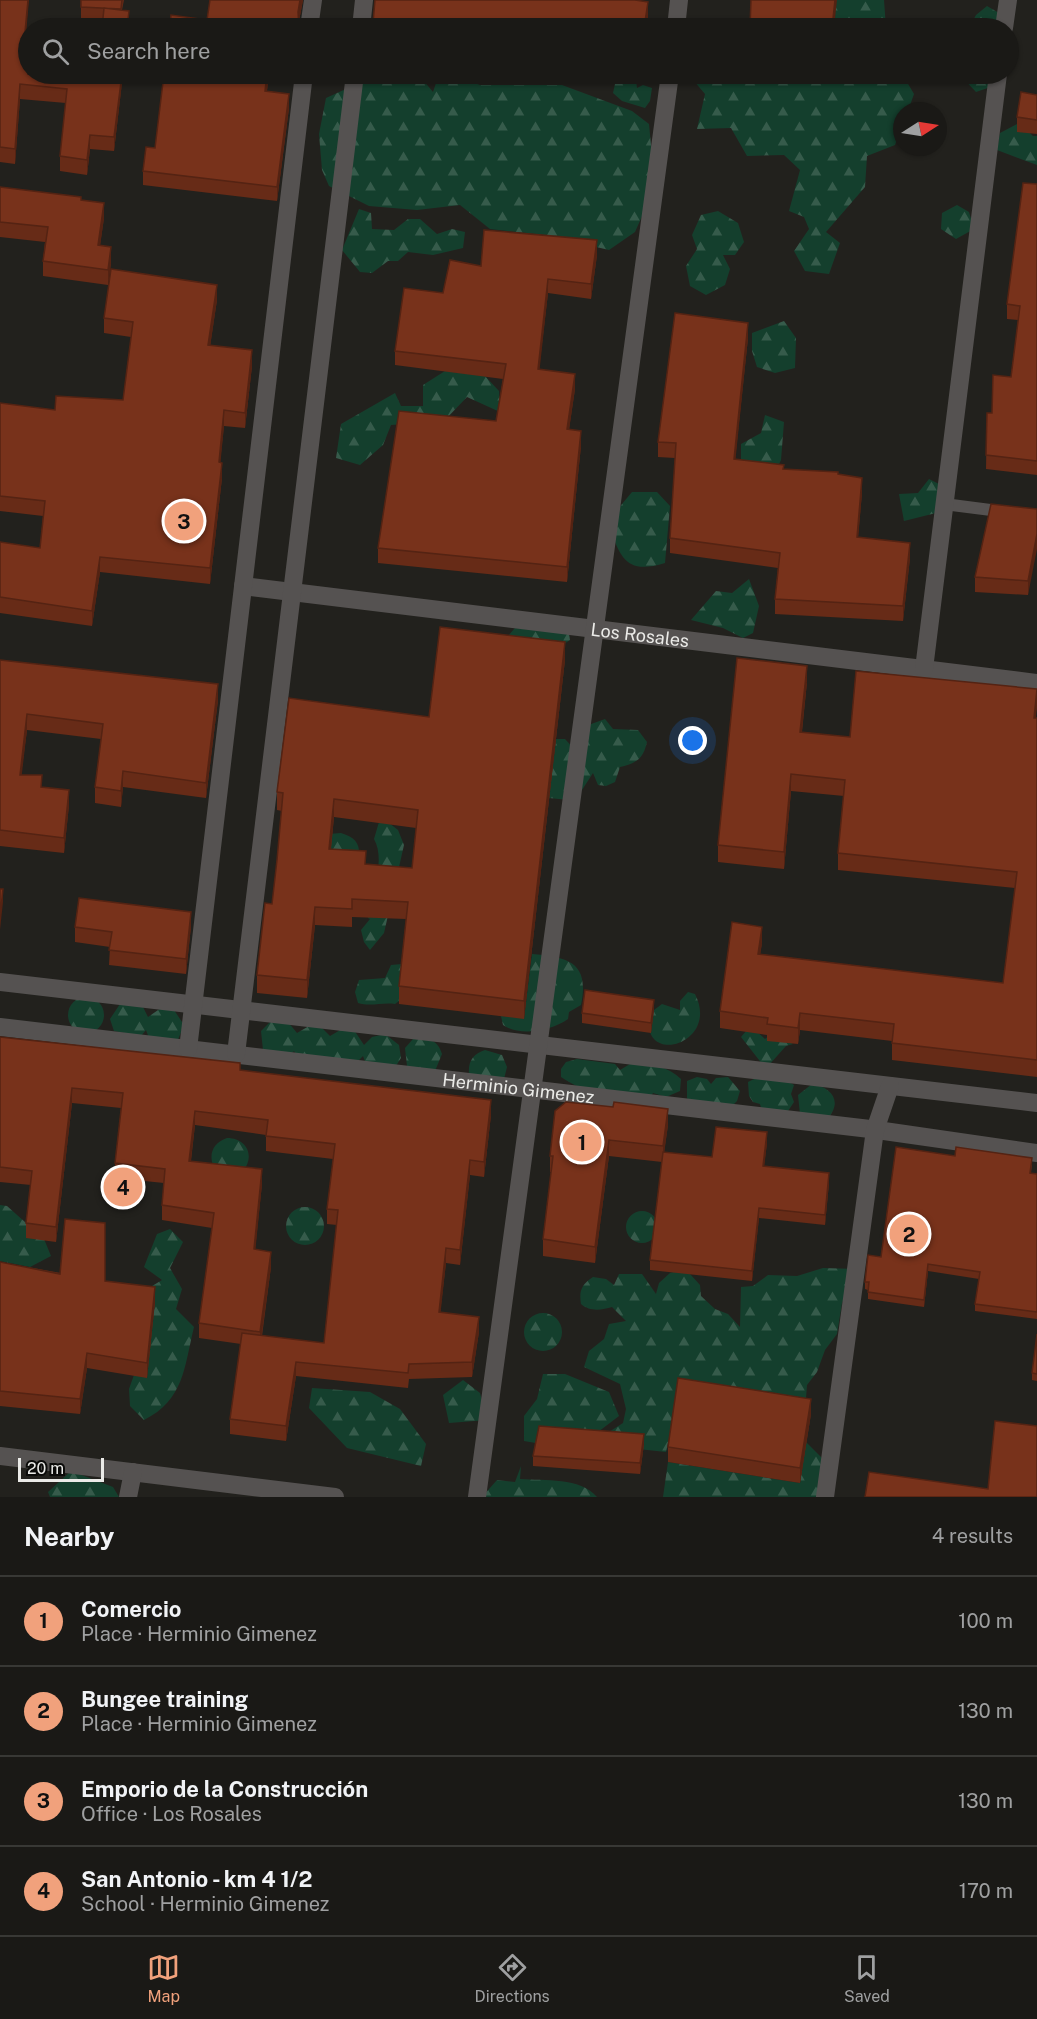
<!DOCTYPE html>
<meta charset="utf-8">
<style>
body{margin:0;font-family:"Public Sans",sans-serif;background:#23221f;color:#f1f3f6}
.compass{position:absolute;left:893px;top:102px;width:54px;height:54px;border-radius:50%;background:#1a1916;box-shadow:0 2px 4px #0004;rotate:78deg}
.scale{position:absolute;left:18px;bottom:15px;width:86px;box-sizing:border-box;padding-left:6px;border:3px solid #ebebe8;border-top:0;font-size:16px;line-height:21px;white-space:nowrap;color:#ebebe8;-webkit-text-stroke:4px #0b0b09;paint-order:stroke}
.you{position:absolute;left:693px;top:741px;width:21px;height:21px;margin:-15px;border:4px solid #fff;border-radius:50%;background:#1a73e8;box-shadow:0 0 0 9px #1a73e833}
.badge{display:grid;place-items:center;width:39px;height:39px;border-radius:50%;background:#f1a17c;color:#111;font-size:20px;font-weight:700}
.pin{position:absolute;translate:-50% -50%;border:3px solid #fff;box-shadow:0 2px 6px #0006}
.list{margin:0;padding:0;list-style:none}
h2{display:flex;justify-content:space-between;align-items:center;height:78px;margin:0;padding:0 24px;font-size:26px}
h2 small{font-size:20px;font-weight:400;color:#9fa0a1}
.list li{display:grid;grid-template-columns:39px 1fr auto;gap:18px;align-items:center;box-sizing:border-box;height:90px;padding:0 24px;border-top:2px solid #383835}
.list b{display:block;font-size:22px;white-space:nowrap}
.list p{margin:0;font-size:20px;white-space:nowrap;color:#9fa0a1}
.list em{font-size:20px;font-style:normal;color:#9fa0a1}
.icon{flex:none;width:33px;height:33px;fill:none;stroke:currentColor;stroke-width:2;stroke-linecap:round;stroke-linejoin:round}
.map{position:relative;flex:none;width:1037px;height:1497px;overflow:hidden}
.search{position:absolute;background:#1a1916;box-shadow:0 2px 4px #0004;left:18px;right:18px;top:18px;height:66px;display:flex;align-items:center;gap:15px;box-sizing:border-box;padding:0 21px;border-radius:33px;color:#9fa0a1;font-size:22px}
.sheet{height:438px;background:#1a1916}
nav{display:flex;justify-content:space-around;align-items:center;box-sizing:border-box;height:84px;border-top:2px solid #383835;background:#1a1916;font-size:16px;color:#9fa0a1}
nav a{display:grid;justify-items:center;gap:3px}
nav .on{color:#f1a17c}
.map>svg:first-child{display:block}
</style>
<div class="map">
<svg width="1037" height="1497" viewBox="0 0 1037 1497">
<defs>
<pattern id="forest-firs" width="22" height="20" patternUnits="userSpaceOnUse" patternTransform="scale(1.5)"><rect width="22" height="20" fill="#143f2d"/><path d="M5 1l3.5 6h-7zM16 11l3.5 6h-7z" fill="#365b4b"/></pattern>
</defs>
<rect width="100%" height="100%" fill="#22211d"/>
<path fill="url(#forest-firs)" d="M835 0H884L886 28H832Z
M987 6 999 13 997 28H969L976 15Z
M379 74H385L395 84 418 74 433 92 436 83 456 76 480 85H562L632 111 649 124 655 187 635 232 609 250 545 235 490 229 460 205 417 210 369 206 329 186 322 170 319 134 326 98Z
M688 74H798L805 81 819 80 822 74H866L892 80 904 77 914 94 908 111H902V126L895 145 867 156 865 187 826 232 840 243 829 274 805 271 794 251 809 229 804 217 789 211 800 170 784 155 747 156 731 128 697 129 705 94Z
M959 74H1006L1005 82 976 92Z
M628 77 636 80 637 88 643 85 652 88 650 101 645 108 622 101 613 93 615 84Z
M1019 123 1033 136H1037V165L997 150 1000 133Z
M957 205 969 212 974 229 956 239 941 229 942 213Z
M359 209 371 213 372 229 394 230 408 219H420L437 234 452 229 465 232 463 248 433 255 408 252 398 261H388L372 273 360 272 342 250Z
M718 211 738 223 744 242 735 255H723L730 269 725 285 706 295 690 286 686 266 697 249 692 235 701 215Z
M784 321 796 338 795 368 775 373 757 367 752 351V333Z
M445 371 485 376 499 391 500 412 467 397 444 421 391 425 383 445 360 465 336 458 341 424 395 393 401 406H423V385Z
M765 415 784 422 781 460 774 474 741 468V444L761 433Z
M929 479 941 485 940 512 904 521 899 494 918 493Z
M632 492H657L670 506 665 563C629 574 621 561 610 528L617 510Z
M749 579 759 606 753 633 743 638 723 628 691 620 716 591 732 593Z
M515 628 569 634 570 640 558 648 508 636Z
M605 719 613 729 638 730 647 742C643 759 637 763 620 767L615 782 606 786 598 785 593 773 582 790 569 800 549 798 556 739H565L576 751 583 727Z
M379 822 389 823 398 830 404 845 384 933 370 950 364 942 361 930 370 919 368 918C372 894 386 860 374 839Z
M341 833C361 839 361 849 357 868L319 842 329 834Z
M532 954C568 957 590 962 581 1005L569 1012 568 1019C551 1031 520 1037 503 1025L501 1016 524 1018Z
M402 964 399 1001 395 1004C382 1002 371 1007 358 1003L355 992 359 980 385 978 391 965Z
M688 992 695 994C721 1045 638 1068 650 1013L662 1004 680 1010V1001Z
M68 1015a18 18 0 1 1 36 0a18 18 0 1 1-36 0Z
M120 1004 143 1007 148 1017 161 1008 174 1010 184 1025 177 1042 149 1038 146 1030 141 1036 114 1031 110 1019Z
M270 1022H288L297 1033 309 1026 322 1028 330 1036 342 1029 354 1030 364 1045 372 1037 385 1034 399 1045 401 1058 394 1069 366 1064 363 1056 357 1062 297 1056 294 1051 291 1054 263 1050 261 1031Z
M747 1030 756 1031 765 1039 773 1033 793 1044 786 1046 769 1065H763L741 1037Z
M413 1039C428 1039 437 1038 442 1054L435 1071 407 1066 405 1048Z
M485 1050 502 1055 507 1067 504 1079 469 1074C468 1061 473 1054 485 1050Z
M577 1059 615 1064 620 1070 635 1061C651 1064 669 1067 681 1079L680 1091 666 1097 653 1093 650 1098 615 1099 614 1090C598 1096 575 1087 561 1077V1069L566 1062Z
M697 1077 707 1079 711 1084 716 1078 728 1077 740 1091 737 1101 731 1107 690 1103 687 1098V1081Z
M756 1078 784 1079 794 1085 791 1094 794 1102 786 1114 762 1111 760 1104 753 1102 749 1096 748 1082Z
M812 1084C831 1087 843 1101 828 1118L800 1114 798 1095Z
M227 1138C247 1138 256 1157 242 1172L214 1168C208 1154 213 1143 227 1138Z
M0 1205 7 1206 44 1239 51 1256 30 1267 0 1261Z
M286 1226a19 19 0 1 1 38 0a19 19 0 1 1-38 0Z
M626 1227a16 16 0 1 1 32 0a16 16 0 1 1-32 0Z
M170 1229 183 1242 170 1268 182 1289 176 1309 194 1327C184 1368 184 1400 144 1420L130 1406 129 1389 146 1341 139 1294 162 1280 144 1267 157 1234Z
M823 1268 857 1269 842 1303 837 1334 825 1350 817 1372 807 1385 806 1398 679 1393 666 1452 629 1448 601 1437 623 1423 626 1409 620 1384 584 1367 589 1351 604 1339 609 1324 626 1321 612 1307C602 1310 590 1312 581 1304 579 1291 581 1285 593 1277L606 1279 614 1285 619 1274H642L656 1294 659 1283 670 1273 677 1271 690 1274 700 1285 701 1296 715 1309 728 1314 740 1327 741 1287 753 1286 768 1275 797 1276Z
M524 1332a19 19 0 1 1 38 0a19 19 0 1 1-38 0Z
M543 1374H565L609 1392 619 1416 594 1435 542 1444 524 1441V1416L537 1399Z
M463 1380 480 1393 487 1420 449 1423 443 1395Z
M312 1388 370 1392 400 1409 426 1444 421 1466 347 1448 309 1408Z
M806 1442 828 1464 830 1497H663L668 1462 800 1483Z
M521 1466 520 1479C545 1481 580 1477 597 1497H482L497 1480 515 1482Z
M71 1471 113 1487 119 1497H50L48 1492Z"/>
<g fill="none" stroke-linecap="round" stroke-linejoin="round">
<path stroke="#555251" stroke-width="12" d="M944 504 1037 516"/>
<g stroke="#555251" stroke-width="18">
<path d="M309 28 313 0"/>
<path d="M361 28 364 0"/>
<path d="M676 28 679 0"/>
<path d="M1004 28 1008 0"/>
<path id="s1" d="M243 586 1037 683"/>
<path d="M924 669 998 74"/>
<path d="M0 982 1037 1103"/>
<path id="s2" d="M0 1027 870 1129 1037 1153"/>
<path d="M188 1049 304 74"/>
<path d="M236 1054 355 74"/>
<path d="M0 1456 335 1497"/>
<path d="M128 1497 133 1472"/>
<path d="M477 1497 670 74"/>
<path d="M825 1497 875 1130 890 1086"/>
</g>
</g>
<path fill="#672b17" fill-rule="evenodd" d="M0 0 26 32 28 74H123L114 151 90 149 87 175 60 171V156L66 103 20 99 15 164 0 162Z
M124 0 122 10 103 22 81 21V7Z
M210 0H303L299 21V28H170L207 20Z
M648 17 646 28H373V23Z
M164 74H269L267 91 289 108 277 201 143 185V171L155 148Z
M790 74H829V78Z
M1037 95V134L1017 132V117Z
M1037 184V475L986 469 987 413H992L1011 377 1018 320 1007 319V304Z
M0 187 81 200 104 218 100 245 111 263 108 285 43 276V261L45 242 0 237Z
M597 255 591 299 548 293 539 369 575 389 569 429 581 446 567 582 378 563V548L496 421 503 379 395 365V351L443 293 481 266Z
M217 300 210 346 252 366 245 428 224 426 220 462 222 478 210 584 100 572 92 626 0 613V542L40 548 43 516 0 511V403L55 410 123 400 131 337 104 333V318Z
M748 338 735 460 784 469 838 474 862 493 858 537 910 558 903 621 775 614V599L778 568 670 553V538L675 458 658 457V442Z
M1036 509 1028 595 975 592V577Z
M0 660 218 700 206 798 123 787 121 807 95 803V787L101 739 27 730 21 775 42 787 69 805 64 853 0 846Z
M565 660 524 1019 399 1004V986L406 919 352 917V927L315 925 307 998 257 993V975L272 904 277 860 282 811 277 810V792L429 717ZM334 817 416 828 412 868 366 864 331 849Z
M807 682 802 732 850 737 1037 706 1035 718H1037V1077L892 1060V1041L800 1030 798 1044 767 1041V1035L720 1028V1011L762 943 760 954 1003 983 1015 888 838 870V853L844 796 791 791 784 869 718 862V845Z
M191 926 186 974 109 965 110 947 75 942V927Z
M654 1010 651 1033 582 1023V1013Z
M0 1037 240 1070 491 1115 484 1177 470 1175 460 1265 446 1263 440 1313 479 1332 472 1377 409 1379 408 1388 296 1376 286 1441 230 1434V1419L241 1344 199 1338V1323L212 1228 162 1220V1205L164 1183 115 1178V1163L121 1108 72 1103 56 1242 26 1238V1223L31 1185 0 1182ZM195 1125 266 1135V1151L333 1159 327 1209V1224L337 1225 324 1343 262 1336 271 1267 255 1250 262 1184 191 1161Z
M668 1125 664 1152 712 1157 767 1143 764 1166 829 1183 825 1225 759 1218 752 1281 650 1270V1260L662 1162 609 1156 595 1263 543 1256V1239L551 1172H550V1156Z
M955 1156 1032 1165 1031 1173 1037 1174V1319L975 1311V1304L979 1279 928 1271 924 1307 868 1299V1290L865 1289V1282L881 1257Z
M0 1262 105 1281 155 1302 147 1378 87 1368 80 1414 0 1406Z
M1037 1334V1381L1032 1380V1373Z
M811 1414 800 1483 668 1462V1447Z
M644 1444 640 1474 533 1466V1456Z"/>
<path fill="#542313" d="M28 0H29L25 46V32Z
M300 0H303L298 26V12Z
M835 0H837L834 28H832Z
M648 2V17L646 28H644Z
M122 74H123L114 151V137Z
M267 74H269L265 105V91Z
M20 84V99L15 164V149Z
M289 94V108L277 201V187Z
M90 135V149L87 175V160Z
M104 203V218L98 261V245Z
M597 240V255L591 299V284Z
M111 247V263L108 285V270Z
M548 279V293L538 384V369Z
M217 285V300L208 361V345Z
M748 323V338L734 474V459Z
M252 350V366L245 428V413Z
M575 374V389L567 444V429Z
M224 410V426L219 478V462Z
M581 431V446L567 582V567Z
M222 463V478L210 584V568Z
M862 478V493L857 552V537Z
M1037 534V549L1028 595V581Z
M910 543V558L903 621V606Z
M100 557V572L92 626V611Z
M565 642V660L524 1019V1001Z
M807 666V682L800 749V732Z
M218 684V700L206 798V783Z
M1037 689V706L1034 735V718Z
M27 714V730L20 790V775Z
M123 771V787L121 807V791Z
M791 774V791L784 869V852Z
M69 790V805L64 853V838Z
M334 799V817L329 867V849Z
M3 889V902L0 930V917Z
M315 907V925L307 998V980Z
M191 912V926L186 974V959Z
M762 927V943L758 971V954Z
M654 1000V1010L651 1033V1023Z
M800 1013V1030L798 1044V1028Z
M72 1088V1103L56 1242V1227Z
M491 1100V1115L484 1177V1162Z
M668 1109V1125L663 1162V1146Z
M195 1111V1125L189 1176V1161Z
M767 1132V1143L763 1177V1166Z
M609 1140V1156L595 1263V1247Z
M470 1160V1175L460 1265V1250Z
M262 1169V1184L254 1264V1249Z
M829 1173V1183L825 1225V1215Z
M759 1208V1218L752 1281V1271Z
M446 1248V1263L439 1327V1312Z
M271 1252V1267L260 1347V1332Z
M928 1264V1271L924 1307V1300Z
M155 1287V1302L147 1378V1363Z
M479 1317V1332L472 1377V1362Z
M87 1353V1368L80 1414V1399Z
M296 1362V1376L286 1441V1426Z
M811 1399V1414L800 1483V1468Z
M644 1434V1444L640 1474V1463Z"/>
<path fill="#78321b" stroke="#542313" stroke-width="1.5" fill-rule="evenodd" d="M0 0H28L25 32H28V74H122L114 137 90 135 87 160 60 156 67 89 20 84 15 149 0 147Z
M81 0H122L121 9 81 7Z
M210 0H300L298 12 299 27 273 24V28H170L171 15 207 20Z
M375 0H635L648 2 644 28H419L373 23Z
M751 0H835L832 28H750Z
M104 8 129 11 127 28H102Z
M164 74H267L265 91 289 94 277 187 143 171 146 147 155 148Z
M1021 92 1037 95V120L1017 117Z
M1023 183 1037 184V461L986 455 987 413H992L993 375 1011 377 1020 306 1007 304Z
M0 187 81 197V200L104 203 98 245 111 247 108 270 43 261 48 227 0 222Z
M484 230 597 240 591 284 548 279 538 369 575 374 567 429 581 431 567 567 378 548 399 411 496 421 506 364 395 351 404 288 443 293 450 260 481 266Z
M111 269 217 285 208 345 252 350 245 413 224 410 219 462 222 463 210 568 100 557 92 611 0 597V542L40 548 45 501 0 496V403L55 410 56 396 123 400 133 322 104 318Z
M675 313 748 323 734 459 784 465 783 469 838 472V474L862 478 857 537 910 543 903 606 775 599 780 553 670 538 676 443 658 442Z
M991 504 1037 509V534L1028 581 975 577Z
M440 627 565 642 524 1001 399 986 408 902 352 899V909L315 907 307 980 257 975 265 903 272 904 277 860 283 793 277 792 289 698 429 717ZM334 799 418 810 412 868 365 864 366 851 329 849Z
M737 658 807 666 800 732 850 737 856 671 1037 689 1034 718H1037V1060L892 1043 894 1024 800 1013 798 1028 767 1024 768 1018 720 1011 732 922 762 927 758 954 1003 983 1017 872 838 853 845 780 791 774 784 852 718 845Z
M0 660 218 684 206 783 123 771 121 791 95 787 103 724 27 714 20 775H42L41 787 69 790 64 838 0 830Z
M0 889H3L0 917Z
M79 898 191 912 186 959 109 950 112 932 75 927Z
M585 990 654 1000 651 1023 582 1013Z
M0 1037 240 1063V1070L491 1100 484 1162 470 1160 460 1250 446 1248 439 1312 479 1317 472 1362 409 1364 408 1373 296 1362 286 1426 230 1419 242 1333 324 1343 338 1210 327 1209 335 1144 266 1136 268 1120 195 1111 189 1161 262 1169 254 1249 271 1252 260 1332 199 1323 214 1213 162 1205 165 1169 115 1163 123 1093 72 1088 56 1227 26 1223 32 1171 0 1167Z
M566 1102 613 1107 614 1102 668 1109 663 1146 609 1140 595 1247 543 1239 553 1156H550L555 1111Z
M716 1127 767 1132 763 1166 829 1173 825 1215 759 1208 752 1271 650 1260 663 1152 712 1157Z
M896 1147 955 1156 956 1147 1032 1158 1030 1173 1037 1174V1312L975 1304 980 1272 928 1264 924 1300 868 1292 869 1282H865L868 1255 881 1257Z
M65 1219 105 1223V1281L155 1287 147 1363 87 1353 80 1399 0 1391V1262L60 1274Z
M1037 1334V1374L1032 1373Z
M678 1378 811 1399 800 1468 668 1447Z
M995 1421 1037 1426V1497H865L869 1472 988 1489Z
M539 1426 644 1434 640 1463 533 1456Z"/>
<g text-anchor="middle" dominant-baseline="central" stroke-width="5" stroke-linejoin="round" paint-order="stroke">
<g font-size="18" fill="#ebebe8" stroke="#0b0b09">
<text stroke="none"><textPath href="#s1" startOffset="400">Los Rosales</textPath></text>
<text stroke="none"><textPath href="#s2" startOffset="522">Herminio Gimenez</textPath></text>
</g>
</g>
</svg>
<svg class="compass" viewBox="-18 -18 36 36"><path d="M0-13l5 13h-10z" fill="#e53935"/><path d="M0 13l5-13h-10z" fill="#9fa0a1"/></svg>
<div class="scale">20 m</div>
<div class="you"></div>
<div class="pin badge" style="left:582px;top:1142px">1</div>
<div class="pin badge" style="left:909px;top:1234px">2</div>
<div class="pin badge" style="left:184px;top:521px">3</div>
<div class="pin badge" style="left:123px;top:1187px">4</div>
<div class="search"><svg class="icon" aria-label="search" viewBox="0 0 24 24"><circle cx="10" cy="10" r="6"/><path d="M15 15l6 6"/></svg>Search here</div>
</div>
<section class="sheet">
<h2>Nearby<small>4 results</small></h2>
<ul class="list">
<li><span class="badge">1</span><div><b>Comercio</b><p>Place · Herminio Gimenez</p></div><em>100 m</em></li>
<li><span class="badge">2</span><div><b>Bungee training</b><p>Place · Herminio Gimenez</p></div><em>130 m</em></li>
<li><span class="badge">3</span><div><b>Emporio de la Construcción</b><p>Office · Los Rosales</p></div><em>130 m</em></li>
<li><span class="badge">4</span><div><b>San Antonio - km 4 1/2</b><p>School · Herminio Gimenez</p></div><em>170 m</em></li>
</ul>
</section>
<nav>
<a class="on"><svg class="icon" aria-label="map" viewBox="0 0 24 24"><path d="M3 6l6-2 6 2 6-2v14l-6 2-6-2-6 2zM9 4v14M15 6v14"/></svg>Map</a>
<a><svg class="icon" aria-label="directions" viewBox="0 0 24 24"><path d="M12 3l9 9-9 9-9-9zM9 14v-3h6M13 9l2 2-2 2"/></svg>Directions</a>
<a><svg class="icon" aria-label="saved" viewBox="0 0 24 24"><path d="M7 4h10v16l-5-4-5 4z"/></svg>Saved</a>
</nav>
